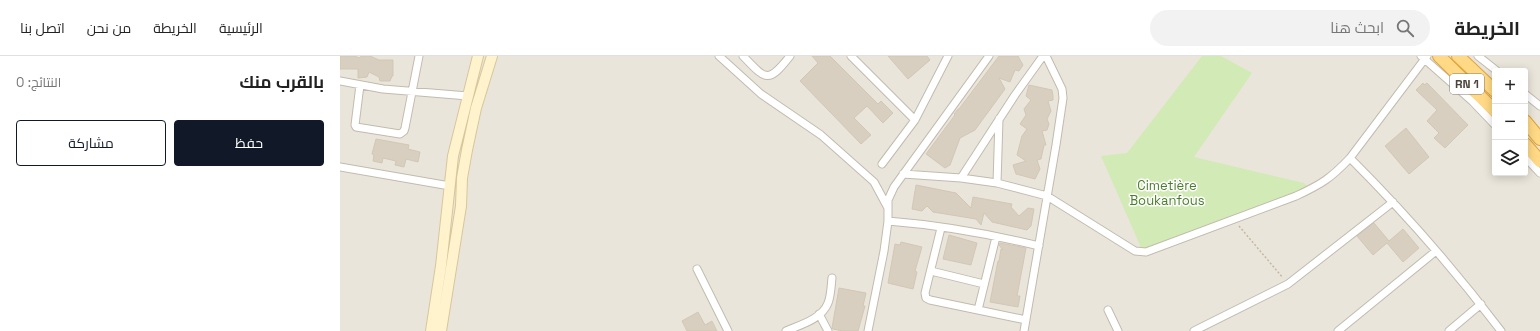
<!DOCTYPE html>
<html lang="ar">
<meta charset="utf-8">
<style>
body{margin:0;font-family:"Space Grotesk",Cairo,sans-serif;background:#f2f2f2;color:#222;direction:rtl}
.controls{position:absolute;right:12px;top:12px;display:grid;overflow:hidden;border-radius:4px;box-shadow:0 2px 10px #0003}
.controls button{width:36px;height:36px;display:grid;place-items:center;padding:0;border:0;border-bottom:1px solid #e0e0e0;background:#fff;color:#222;font:20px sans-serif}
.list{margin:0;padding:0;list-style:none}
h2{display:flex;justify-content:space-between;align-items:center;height:52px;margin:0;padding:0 16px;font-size:17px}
h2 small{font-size:13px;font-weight:400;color:#767676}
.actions{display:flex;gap:8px;padding:12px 16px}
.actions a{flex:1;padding:9px 0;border:1px solid #111827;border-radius:4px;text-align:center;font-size:14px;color:#111827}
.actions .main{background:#111827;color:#fff}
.icon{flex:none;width:22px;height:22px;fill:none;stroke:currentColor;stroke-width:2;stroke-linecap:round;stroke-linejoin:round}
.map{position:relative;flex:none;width:1200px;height:275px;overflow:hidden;direction:ltr}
header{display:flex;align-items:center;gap:24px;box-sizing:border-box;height:56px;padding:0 20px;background:#fff;border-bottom:1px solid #e0e0e0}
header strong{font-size:19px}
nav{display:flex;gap:22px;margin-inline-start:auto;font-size:14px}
.search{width:280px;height:36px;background:#f2f2f2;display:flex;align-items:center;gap:10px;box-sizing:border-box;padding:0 14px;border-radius:22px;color:#767676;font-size:15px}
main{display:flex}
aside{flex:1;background:#fff}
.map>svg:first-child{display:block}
</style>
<header>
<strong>الخريطة</strong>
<div class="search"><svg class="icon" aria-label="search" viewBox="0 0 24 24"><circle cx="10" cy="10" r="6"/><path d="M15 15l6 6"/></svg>ابحث هنا</div>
<nav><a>الرئيسية</a><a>الخريطة</a><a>من نحن</a><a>اتصل بنا</a></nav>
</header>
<main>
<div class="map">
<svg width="1200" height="275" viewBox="0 0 1200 275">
<rect width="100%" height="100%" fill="#f6f3ec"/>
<path fill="#eae5da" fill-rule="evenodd" d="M0 0H1200V275H0ZM1155 15H1185V117H1155Z"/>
<path fill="#d2eab5" d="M862 0H881L912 17 854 101 964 127 969 132 802 194 761 100 787 97Z"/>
<path fill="#d8cfc1" stroke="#d3c7b4" d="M0 0H14L20 2 21 0H30L39 4H53V20H52L50 25H40L39 21 29 16 27 21 18 22V13H0Z
M472 0H490L538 48 541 45 553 57 543 67 527 50 514 62 531 79 521 88 460 25 478 7Z
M548 0H587L590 4 568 23Z
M659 0H678L683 9 679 15 675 14 670 26 659 22 665 33 635 74 620 82 610 109 605 112 586 98 615 59 614 58 618 53H619Z
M1083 27 1084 29 1087 27 1128 69 1105 92 1094 82 1099 77 1087 65 1097 54 1076 34Z
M689 29 712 34 713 40V44L708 45 711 55 707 63 709 68 707 74 702 75 706 89H704L701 103 697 104 700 113 695 123 676 118 673 109 686 105 677 99 682 80 687 73 680 68 686 59 684 53 691 44 686 40Z
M1066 72 1089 101 1069 118 1045 90Z
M36 83 69 89 68 93 80 96 78 106 66 103 64 111 55 109 56 105 43 102 42 107 33 105 34 99 32 98Z
M576 129 616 137 631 152 633 141 672 148 671 151 679 160 688 152 694 153 691 170 687 174 652 166 644 157 641 169 636 163 593 156 587 150 582 155 572 153Z
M1034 167 1049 185 1063 173 1079 192 1063 206 1047 187 1033 199 1017 180Z
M609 179 637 187 631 209 603 203Z
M561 186 582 191 575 215 577 216 573 233 548 227 555 188 560 189Z
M660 187 686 192 677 240H680L678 251 650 246 658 205H659L661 193 663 194 659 189Z
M499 232 526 237 523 250H525L518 275H503L493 273 492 272Z
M358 256 365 269 372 265 377 275H347L342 265Z"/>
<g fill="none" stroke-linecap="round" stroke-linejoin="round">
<defs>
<path id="minor" d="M379 0 421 38 481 79 534 126 548 152
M403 0C426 24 428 28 450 0
M511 0 575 64
M1081 0 1133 46 1155 69
M1087 0 1010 102C1064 156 1115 214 1161 275
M1138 0 1157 15
M0 25 43 33 128 40
M20 29 15 69 16 71 60 78 64 75 65 72 79 0
M1185 38 1200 50
M1185 101 1200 117
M542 108 575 64 608 0
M0 111 110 130
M563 118 621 122 675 39 703 0
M621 122 657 127 707 140 795 195 806 196 956 140C982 128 991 122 1010 102
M657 127 659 63
M548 165C598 169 650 178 699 190
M601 172 585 237 586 242 590 244 638 254 656 181
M357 213 388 275
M591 215 644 228
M638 254 686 264
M768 254 778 275
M479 258 488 275
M446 275C460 269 482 263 488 247 491 240 491 230 492 222
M528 275 544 195 548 165V144L554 131 649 0
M684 275 716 89 723 42 722 33 706 0
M854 275 948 228 1053 146
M998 275 1096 195
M1109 275 1141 248"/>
<path id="secondary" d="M91 275 101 210 113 100 138 0
M101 275 121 150 122 122 127 94 136 52 152 0"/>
<path id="trunk" d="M1099 0 1155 55
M1118 0 1155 35
M1185 65 1200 83
M1185 88 1200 105"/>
</defs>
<use href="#minor" stroke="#c2bbae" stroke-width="9"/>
<use href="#secondary" stroke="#d6c79b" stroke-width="12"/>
<use href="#trunk" stroke="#e0a43c" stroke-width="14"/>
<path stroke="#c4b79f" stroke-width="1.5" stroke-dasharray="2 2" stroke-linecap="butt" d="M899 170 943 222"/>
<use href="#minor" stroke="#fff" stroke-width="7"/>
<use href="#secondary" stroke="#fff3cd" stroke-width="10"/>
<use href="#trunk" stroke="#ffd985" stroke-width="12"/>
</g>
<g text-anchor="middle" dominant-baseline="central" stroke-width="3" stroke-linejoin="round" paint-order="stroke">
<rect fill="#fff" stroke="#817c74" stroke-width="1" x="1110" y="18" width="34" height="20" rx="3"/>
<g font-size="12" font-weight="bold" fill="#4b4439">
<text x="1127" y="28">RN 1</text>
</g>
<g font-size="13" fill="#4a7f2a" stroke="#fff">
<text x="827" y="129">Cimetière<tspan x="827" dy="15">Boukanfous</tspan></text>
</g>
</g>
</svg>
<div class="controls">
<button>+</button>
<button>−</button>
<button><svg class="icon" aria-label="layers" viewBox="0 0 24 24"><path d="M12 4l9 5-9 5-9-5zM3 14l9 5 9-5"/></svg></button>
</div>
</div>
<aside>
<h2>بالقرب منك<small>النتائج: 0</small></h2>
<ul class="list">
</ul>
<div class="actions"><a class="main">حفظ</a><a>مشاركة</a></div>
</aside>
</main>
